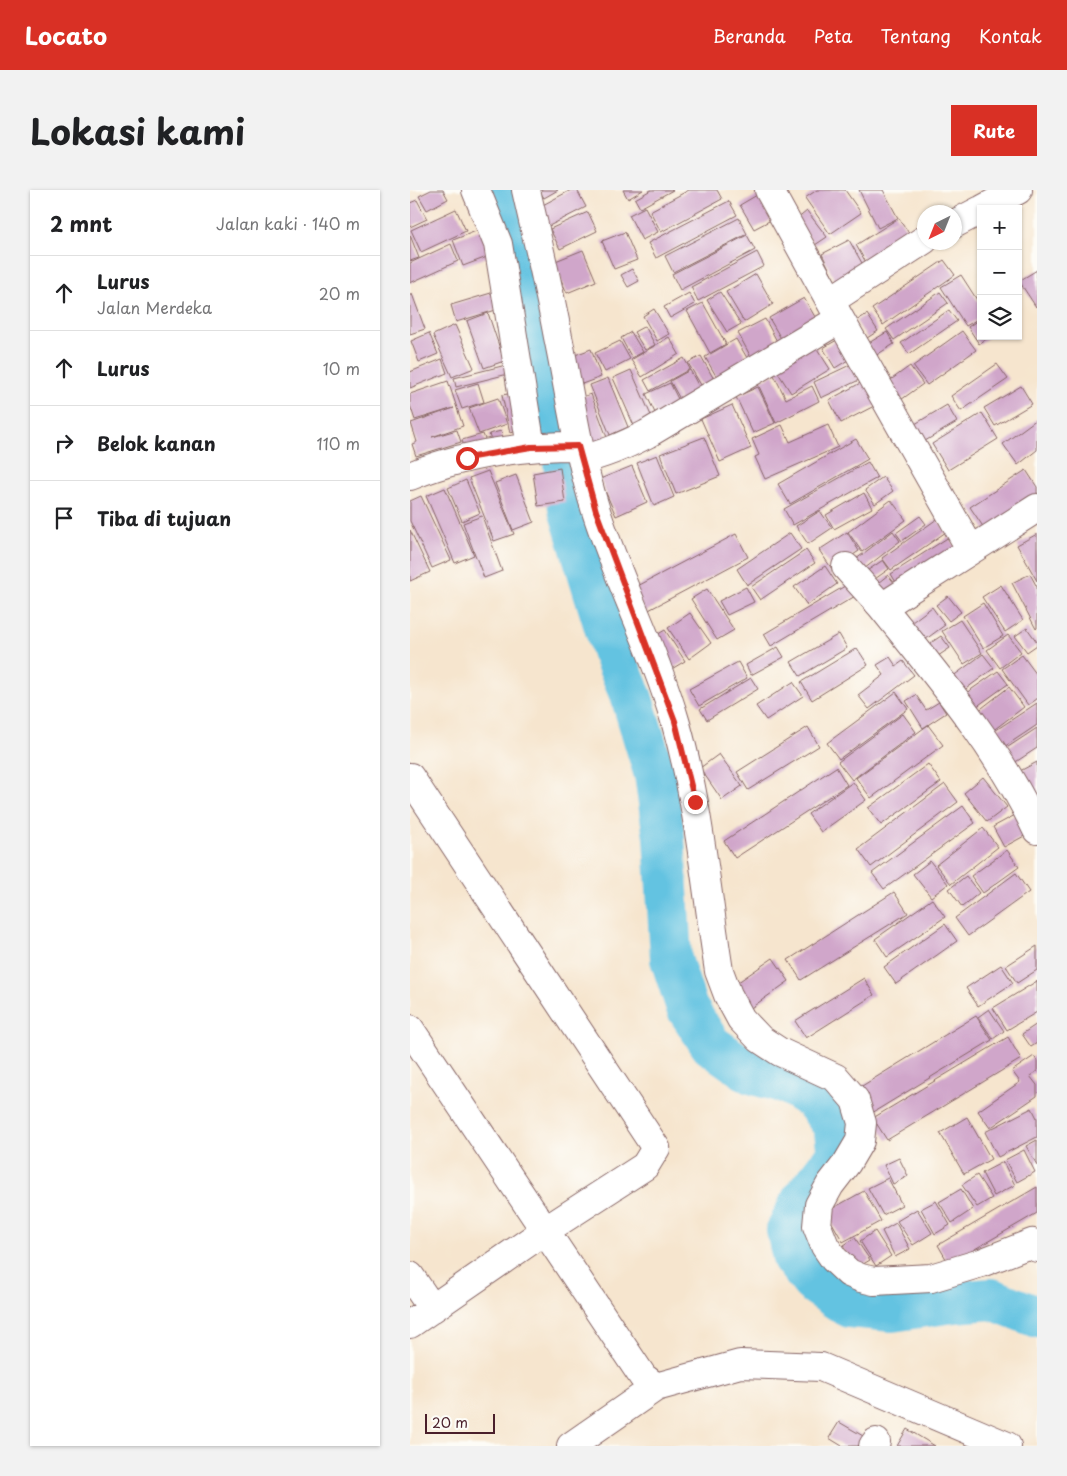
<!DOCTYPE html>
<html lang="id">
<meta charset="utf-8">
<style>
body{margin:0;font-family:"Playpen Sans",sans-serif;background:#f2f2f2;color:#202124}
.controls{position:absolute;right:15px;top:15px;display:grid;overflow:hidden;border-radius:0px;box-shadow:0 1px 4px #0004}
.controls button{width:45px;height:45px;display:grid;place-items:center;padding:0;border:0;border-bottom:1px solid #e0e0e0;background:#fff;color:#202124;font:25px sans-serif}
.compass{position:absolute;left:507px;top:15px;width:45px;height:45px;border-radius:50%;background:#fff;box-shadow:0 1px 4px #0004;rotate:223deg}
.scale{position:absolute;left:15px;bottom:12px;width:70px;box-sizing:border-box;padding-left:5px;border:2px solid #4a1f2b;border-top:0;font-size:14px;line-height:18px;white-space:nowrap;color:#4a1f2b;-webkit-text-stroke:4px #fdfcf7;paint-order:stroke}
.stop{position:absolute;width:15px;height:15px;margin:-11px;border:4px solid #d93025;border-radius:50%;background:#fff}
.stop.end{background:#d93025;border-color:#fff;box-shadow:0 1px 5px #0008}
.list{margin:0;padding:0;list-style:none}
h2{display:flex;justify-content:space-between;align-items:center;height:65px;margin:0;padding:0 20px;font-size:21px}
h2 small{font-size:16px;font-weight:400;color:#757577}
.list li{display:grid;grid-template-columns:32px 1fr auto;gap:15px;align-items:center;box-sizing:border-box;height:75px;padding:0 20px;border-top:1px solid #e0e0e0}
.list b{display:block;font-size:19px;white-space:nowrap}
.list p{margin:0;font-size:16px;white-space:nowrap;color:#757577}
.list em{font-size:16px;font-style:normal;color:#757577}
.icon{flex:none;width:28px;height:28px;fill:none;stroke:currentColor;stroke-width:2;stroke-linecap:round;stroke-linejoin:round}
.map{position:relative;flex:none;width:627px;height:1256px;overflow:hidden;border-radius:0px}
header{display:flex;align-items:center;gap:30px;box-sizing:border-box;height:70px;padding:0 25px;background:#d93025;color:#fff}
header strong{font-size:24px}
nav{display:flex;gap:28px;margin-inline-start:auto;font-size:18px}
.intro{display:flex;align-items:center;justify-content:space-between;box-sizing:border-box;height:120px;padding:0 30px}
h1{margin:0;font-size:35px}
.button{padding:12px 22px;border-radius:0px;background:#d93025;color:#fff;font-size:18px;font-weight:700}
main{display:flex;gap:30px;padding:0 30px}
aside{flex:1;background:#fff;border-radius:0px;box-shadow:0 1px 4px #0004}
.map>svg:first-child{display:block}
</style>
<header>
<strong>Locato</strong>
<nav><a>Beranda</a><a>Peta</a><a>Tentang</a><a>Kontak</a></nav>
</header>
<div class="intro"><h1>Lokasi kami</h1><a class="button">Rute</a></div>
<main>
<aside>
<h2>2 mnt<small>Jalan kaki · 140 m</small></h2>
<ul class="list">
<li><svg class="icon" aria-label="ahead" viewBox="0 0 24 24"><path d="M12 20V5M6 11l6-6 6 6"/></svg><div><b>Lurus</b><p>Jalan Merdeka</p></div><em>20 m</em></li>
<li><svg class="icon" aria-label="ahead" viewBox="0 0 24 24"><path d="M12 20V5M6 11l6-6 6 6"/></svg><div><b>Lurus</b></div><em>10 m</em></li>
<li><svg class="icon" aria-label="right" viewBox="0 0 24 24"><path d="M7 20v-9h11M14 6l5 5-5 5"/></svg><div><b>Belok kanan</b></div><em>110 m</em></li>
<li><svg class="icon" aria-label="arrive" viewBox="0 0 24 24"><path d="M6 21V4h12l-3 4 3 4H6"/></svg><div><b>Tiba di tujuan</b></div></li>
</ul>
</aside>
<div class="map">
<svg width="627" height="1256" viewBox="0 0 627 1256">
<rect width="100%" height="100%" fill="#fdfcf7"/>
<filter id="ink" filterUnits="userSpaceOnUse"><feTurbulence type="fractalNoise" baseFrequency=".02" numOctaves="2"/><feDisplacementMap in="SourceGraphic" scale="10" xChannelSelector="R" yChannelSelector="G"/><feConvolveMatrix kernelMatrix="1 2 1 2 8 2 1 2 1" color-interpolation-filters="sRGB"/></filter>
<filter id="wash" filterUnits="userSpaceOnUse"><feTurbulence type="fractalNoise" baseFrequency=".0096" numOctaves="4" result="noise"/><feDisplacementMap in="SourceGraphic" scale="20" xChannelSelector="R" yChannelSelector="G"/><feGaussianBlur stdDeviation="1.12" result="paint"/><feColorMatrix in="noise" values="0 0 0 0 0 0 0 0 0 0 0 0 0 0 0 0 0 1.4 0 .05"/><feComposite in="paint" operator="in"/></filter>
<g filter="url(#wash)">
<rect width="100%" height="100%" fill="#f6e5ce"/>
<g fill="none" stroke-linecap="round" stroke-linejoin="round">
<path stroke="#63c3e1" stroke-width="42" d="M92 0 113 54 124 105 131 162 151 243 159 319 202 460 222 509 245 585 254 647 261 769 277 818 301 855 341 883 379 894 404 910 424 936 428 963 392 1010 377 1040 383 1068 402 1092 439 1117 482 1121 544 1112 582 1109 627 1127"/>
</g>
<g id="blocks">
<path fill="#d0a6ca" d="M21 0H33L38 9 17 20 9 6Z
M129 0H148L134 8Z
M161 0H167L176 17 139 36 129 17Z
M213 0H233L218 9Z
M241 0H263L230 18 225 9Z
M279 0H307L312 9 251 42 240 21Z
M407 0H435L451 23 420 44 395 8Z
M449 0H473L488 28 468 38Z
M347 5 361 30 344 39 330 15Z
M7 10 17 29 0 37V13Z
M319 11 327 25 246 68 238 53Z
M235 17 248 42 232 50 219 25Z
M46 19 56 41 11 62 1 40Z
M397 21 417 47 405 55 386 30Z
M178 22 187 41 150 59 140 39Z
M329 28 337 44 263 82 255 66Z
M489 28 502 48 458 76 446 55Z
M74 38 85 64 53 76 43 50Z
M215 42 227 70 204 79 192 51Z
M0 45 9 68 0 71Z
M337 45 345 60 270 100 262 84Z
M439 50 457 82 428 97 412 64Z
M41 54 48 71 0 93V73Z
M173 60 186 91 157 103 143 72Z
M347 62 354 76 288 111 281 97Z
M534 70 545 85 473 135 462 119Z
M222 79 229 91 218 97 211 85Z
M627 80V116L626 117 609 91Z
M346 84 363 114 334 132 316 102Z
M551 85 571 116V127L556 136 531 97Z
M91 100 96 117 46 132 41 115Z
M310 102 331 134 317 142 297 110Z
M530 102 538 113 484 150 476 139Z
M279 103 285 114 260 128 254 117Z
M2 104 15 139 0 144V105Z
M394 108 408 132 373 152 359 128Z
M293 113 316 154 300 163 277 121Z
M244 119 259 144 247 151 233 126Z
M539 120 547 131 499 164 491 153Z
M78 123 94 171 74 178 57 131Z
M457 124 468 141 457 148 446 131Z
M571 128V146H580L569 154 558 137Z
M355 129 369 155 342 169 328 143Z
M45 135 64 178 42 187 23 145Z
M235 136 245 155 235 160 224 142Z
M552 141 566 160 517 195 503 176Z
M221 142 233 162 222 168 211 148Z
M477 142 484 154 465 166 457 154Z
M19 143 28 164 9 172 1 151Z
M259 147 269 164 232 187 221 170Z
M326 149 340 173 309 191 295 167Z
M427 150 438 170 425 178 413 158Z
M210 151 220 169 195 182 185 163Z
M404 154 420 179 381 203 365 178Z
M181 159 191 187 172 194 160 167Z
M291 166 306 193 294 200 278 173Z
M274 168 280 179 240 201 234 190Z
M32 169 37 183 0 198V182Z
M104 173 106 182 46 197 44 188Z
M442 174 449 190 411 208 404 192Z
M587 174 598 189 551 221 541 206Z
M500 176 513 194 488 212 475 194Z
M221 180 243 230 225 238 203 188Z
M280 180 295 208 275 218 260 191Z
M364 185 376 209 402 196 409 211 366 233 347 192Z
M198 188 218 237 200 245 180 195Z
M456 190 468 214 431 233 419 210Z
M38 191 53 236 22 247 47 240 51 252 6 266 2 254 7 252 1 233 44 218 5 230 0 215V204Z
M68 193 74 212 52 219 45 200Z
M260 193 270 213 246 225 236 204Z
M611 196 622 214 585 236 574 218Z
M348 197 365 233 343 243 326 207Z
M109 202 117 239 100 243 92 205Z
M181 204 199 253 184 258 166 209Z
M88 208 97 234 69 244 59 218Z
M322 215 341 258 310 272 291 229Z
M537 215 547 232 510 254 500 237Z
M572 223 588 249 538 280 522 254Z
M627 229V260L608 275 593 254Z
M372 235 380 252 418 235 428 257 355 289 345 267 349 265 342 249Z
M91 241 94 255 83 258 79 244Z
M73 244 78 257 56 264 52 250Z
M294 247 310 286 266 304 250 264Z
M446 249 458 269 380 314 368 294Z
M247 265 264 307 244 316 227 273Z
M458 272 467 288 383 335 374 319Z
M222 276 237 312 206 326 190 289Z
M150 278 155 312 128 316 123 283Z
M616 280 627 297V307L576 341 560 317Z
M78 281 104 344 84 351 59 288Z
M106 285 124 332 103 340 85 293Z
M473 287 483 301 465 314 455 300Z
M56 290 70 323 52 331 38 298Z
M35 298 64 365 45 373 16 306Z
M454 303 462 318 424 339 416 325Z
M11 306 41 370 22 378 0 331V311Z
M481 310 496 330 452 362 438 342Z
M410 321 422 338 398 354 386 336Z
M72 326 92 381 74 388 53 333Z
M510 326 516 334 492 351 486 343Z
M527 329 536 342 481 380 472 368Z
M0 340 20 382 0 391Z
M483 341 490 351 445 386 437 376Z
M437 342 449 361 422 379 409 360Z
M380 343 391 359 337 395 327 379Z
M326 344 338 367 235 422 222 399Z
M627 344V391L607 355Z
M539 347 551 365 492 402 481 384Z
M396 360 405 373 350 410 341 397Z
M473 370 479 379 455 396 448 387Z
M415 376 427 394 397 415 384 397Z
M620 384 627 397V438L626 439 602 393Z
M478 385 489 399 469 413 459 400Z
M440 393 447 405 361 456 354 444Z
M591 395 613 430 595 442 572 407Z
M336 397 344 412 317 425 309 411Z
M297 399 324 440 307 450 281 409Z
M538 406 551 422 539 431 526 415Z
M573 413 593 446 573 458 553 426Z
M522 417 535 435 508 455 494 438Z
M280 423 301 453 279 469 258 438Z
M550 430 572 463 554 474 532 441Z
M617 438 627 452V455L617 462 605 446Z
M255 440 275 471 260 480 240 449Z
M429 444 437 458 390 486 381 472Z
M598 445 611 462 590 478 577 460Z
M531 446 540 458 525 468 516 456Z
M368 457 374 467 341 485 336 475Z
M447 458 458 475 402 510 391 492Z
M573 464 584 478 549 504 538 490Z
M612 465 627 485V509L618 515 592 479Z
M480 467 486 476 493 471 504 485 459 519 448 505 474 485 467 475Z
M328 472 337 488 289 516 279 499Z
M588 481 598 494 559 522 549 508Z
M341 488 348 499 297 530 290 519Z
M383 492 393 506 356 530 346 516Z
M599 497 614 517 577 545 563 525Z
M486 502 498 519 429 569 417 553Z
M506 505 516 520 529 512 536 523 513 538 496 511Z
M627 513V535L591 559 580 544Z
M493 524 506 542 442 590 428 572Z
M518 535 533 555 461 608 446 588Z
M398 537 409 556 338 600 327 582Z
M627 538V558L601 575 592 561Z
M309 564 332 596 312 610 290 578Z
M627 572V605L623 607 610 581Z
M518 574 531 592 471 635 458 618Z
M426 577 437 595 325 668 314 651Z
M573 587 597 617 577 632 554 603Z
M443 592 456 610 411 642 398 624Z
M535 594 548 612 461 677 448 659Z
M553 616 565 633 474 699 462 683Z
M607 624 618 644 594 657 583 637Z
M573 638 588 657 541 694 526 675Z
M597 660 609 677 573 703 561 686Z
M520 671 538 694 521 707 503 684Z
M606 683 619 702 558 746 545 728Z
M556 686 569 703 552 717 539 699Z
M484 702 498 723 391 790 378 770Z
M522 709 535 727 477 767 465 749Z
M535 734 547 751 486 794 474 777Z
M627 756V780L607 793 596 776Z
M363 768 379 791 338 820 321 797Z
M591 775 603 793 568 816 556 798Z
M454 788 464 805 396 848 385 831Z
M627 791V822L597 840 583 818Z
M579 819 594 841 583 849 568 827Z
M566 826 582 850 462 923 447 899Z
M627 834V853L621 857 612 844Z
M598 847 611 869 477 950 463 928Z
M624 866 627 871V881L620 886 627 895V906L580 938 568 921 610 892 602 881Z
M622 918 627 928V947L588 967 575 942Z
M557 927 581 969 554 984 530 943Z
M627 950V975L616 956Z
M614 960 625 982 607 992 595 970Z
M489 968 498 986 483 994 474 975Z
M593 972 605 995 584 1006 572 983Z
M567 985 582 1008 567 1017 552 995Z
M478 988 492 1015 473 1025 458 998Z
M627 997V1023L539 1074 528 1055Z
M551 999 563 1019 542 1033 529 1012Z
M454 1001 471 1031 433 1052 416 1022Z
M526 1011 540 1035 525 1044 511 1019Z
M507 1019 522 1043 503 1055 487 1031Z
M486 1033 500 1059 485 1067 472 1041Z
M465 1041 481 1066 466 1076 450 1051Z
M445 1048 460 1070 445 1079 431 1057Z
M429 1232 460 1250 456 1256H432L419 1248Z
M497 1239 525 1256H487Z"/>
</g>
</g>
<g filter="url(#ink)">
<use href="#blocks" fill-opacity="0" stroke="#866464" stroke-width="1"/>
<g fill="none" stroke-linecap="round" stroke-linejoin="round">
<defs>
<path id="minor" d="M66 0 88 54 121 257
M116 0C127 49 139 98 148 147 160 205 168 264 186 321 209 393 245 461 266 534 289 615 296 698 309 781L318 805 331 829 350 849 370 862 426 888 445 910 452 933 450 951 437 973 420 995 409 1015 407 1036 415 1056 424 1069 439 1083 451 1088 464 1091 521 1088 571 1073 622 1053 627 1058
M359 0 430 129 561 360
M573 19 608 0
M544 34 571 20
M420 111 514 50
M173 269C196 264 216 255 237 244L430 129
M0 286C53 264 111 256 168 256
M436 377 472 417 627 318
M472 417C529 488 588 557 627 640
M0 587 246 958 235 976 136 1040 0 1134
M0 839 233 1187 246 1197 330 1174 411 1177 597 1256
M0 1086 22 1118
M161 1256 246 1197
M463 1256 466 1252"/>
</defs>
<use href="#minor" stroke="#866464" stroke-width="30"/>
<use href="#minor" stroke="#fff" stroke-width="28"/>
</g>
</g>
<g fill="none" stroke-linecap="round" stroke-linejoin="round" filter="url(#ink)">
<path stroke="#d93025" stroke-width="6" d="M57 268 121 257 168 256 186 321 265 531 285 612"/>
</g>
</svg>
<div class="controls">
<button>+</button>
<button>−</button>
<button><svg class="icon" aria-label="layers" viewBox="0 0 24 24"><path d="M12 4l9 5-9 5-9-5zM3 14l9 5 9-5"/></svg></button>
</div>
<svg class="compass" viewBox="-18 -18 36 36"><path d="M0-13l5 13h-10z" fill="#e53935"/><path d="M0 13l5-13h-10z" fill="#757577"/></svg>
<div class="scale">20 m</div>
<div class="stop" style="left:57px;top:268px"></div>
<div class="stop end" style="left:285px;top:612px"></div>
</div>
</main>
